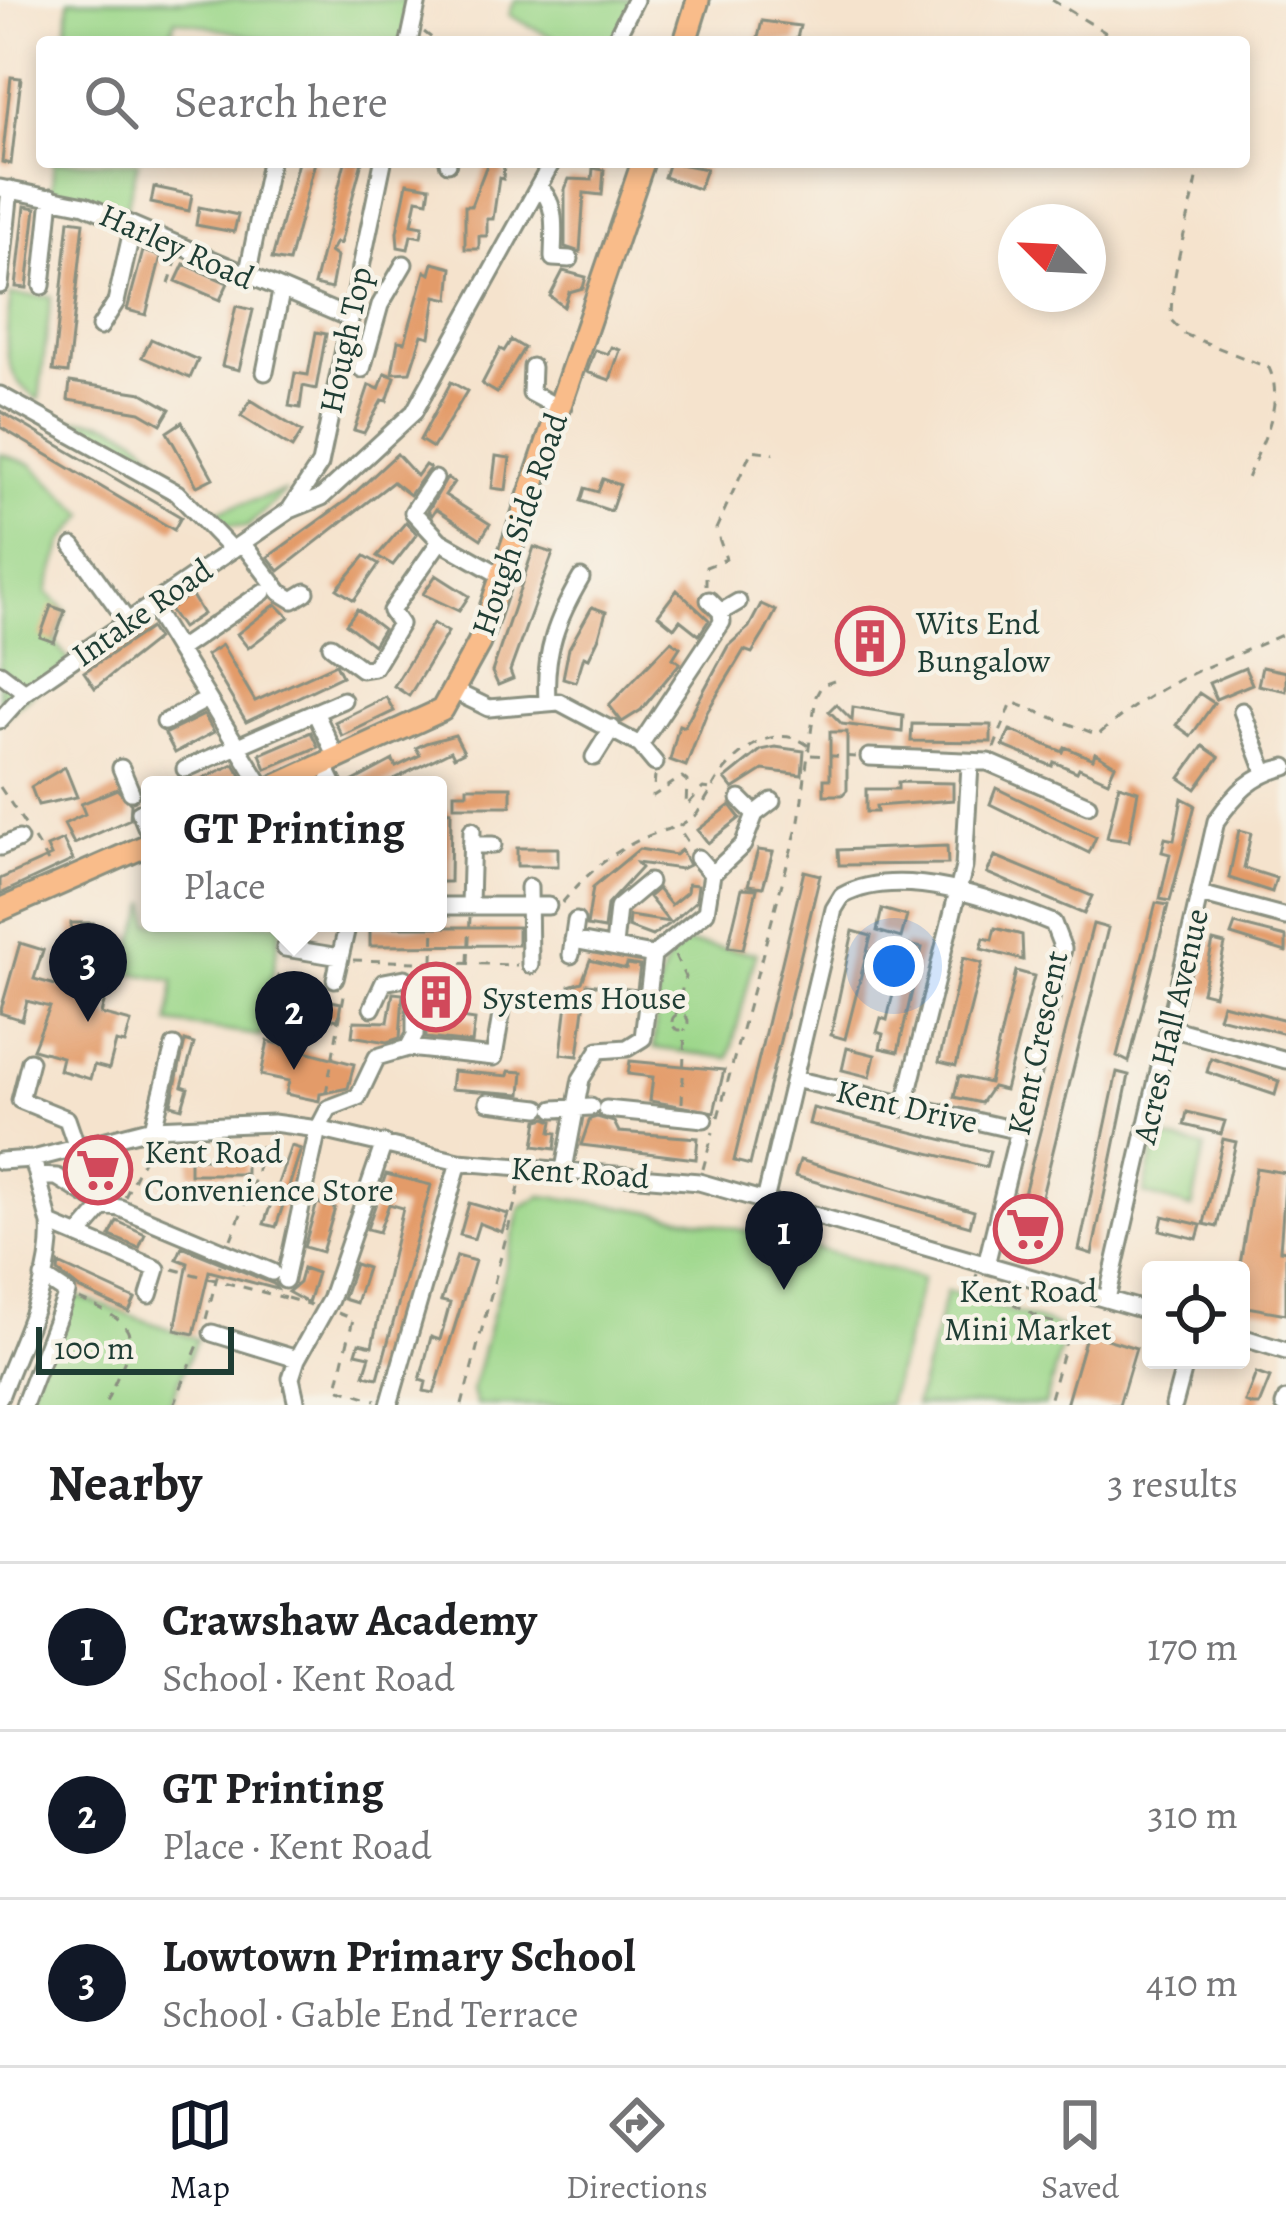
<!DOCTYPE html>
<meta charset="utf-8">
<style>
body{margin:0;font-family:Alegreya,serif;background:#f6f6f6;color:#202124}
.controls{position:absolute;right:36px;bottom:36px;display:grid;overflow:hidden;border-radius:12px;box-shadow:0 6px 18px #0003}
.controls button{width:108px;height:108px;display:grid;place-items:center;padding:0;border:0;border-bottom:3px solid #e0e0e0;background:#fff;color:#202124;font:60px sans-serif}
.compass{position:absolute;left:998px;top:204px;width:108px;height:108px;border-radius:50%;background:#fff;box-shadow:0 6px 18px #0003;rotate:294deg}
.scale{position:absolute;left:36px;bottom:30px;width:198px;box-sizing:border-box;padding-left:12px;border:6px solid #1f3d34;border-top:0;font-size:33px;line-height:42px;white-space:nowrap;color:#1f3d34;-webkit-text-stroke:9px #f7f3e8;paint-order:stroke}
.you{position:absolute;left:894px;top:966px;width:42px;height:42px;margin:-30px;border:9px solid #fff;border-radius:50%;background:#1a73e8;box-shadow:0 0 0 18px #1a73e833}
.badge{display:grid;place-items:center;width:78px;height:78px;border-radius:50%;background:#111827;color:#fff;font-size:39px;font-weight:700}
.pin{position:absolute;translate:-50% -99px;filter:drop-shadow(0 3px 6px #0008)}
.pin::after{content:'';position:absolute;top:63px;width:42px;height:36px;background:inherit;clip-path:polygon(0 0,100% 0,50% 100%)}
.popup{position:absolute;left:141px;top:776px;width:306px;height:156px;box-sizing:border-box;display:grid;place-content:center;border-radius:12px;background:#fff;filter:drop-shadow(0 3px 9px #0005);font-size:39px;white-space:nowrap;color:#757577}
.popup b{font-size:45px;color:#202124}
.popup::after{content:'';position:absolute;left:50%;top:100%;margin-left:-24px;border:24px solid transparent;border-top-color:#fff}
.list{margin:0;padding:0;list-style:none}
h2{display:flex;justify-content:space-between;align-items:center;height:156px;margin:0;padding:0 48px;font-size:51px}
h2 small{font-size:39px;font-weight:400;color:#757577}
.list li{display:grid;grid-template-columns:78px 1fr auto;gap:36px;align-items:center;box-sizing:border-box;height:168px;padding:0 48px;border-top:3px solid #e0e0e0}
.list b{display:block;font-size:45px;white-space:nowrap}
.list p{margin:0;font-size:39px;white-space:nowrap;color:#757577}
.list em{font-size:39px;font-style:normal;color:#757577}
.icon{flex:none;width:66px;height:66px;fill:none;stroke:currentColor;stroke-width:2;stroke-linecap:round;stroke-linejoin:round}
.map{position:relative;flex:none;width:1286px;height:1405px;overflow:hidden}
.search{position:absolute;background:#fff;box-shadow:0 6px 18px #0003;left:36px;right:36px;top:36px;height:132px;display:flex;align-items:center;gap:30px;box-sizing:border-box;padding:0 42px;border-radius:12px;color:#757577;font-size:45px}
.sheet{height:660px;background:#fff}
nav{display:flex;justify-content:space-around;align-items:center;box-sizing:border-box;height:168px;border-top:3px solid #e0e0e0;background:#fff;font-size:33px;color:#757577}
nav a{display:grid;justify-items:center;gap:6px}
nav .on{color:#111827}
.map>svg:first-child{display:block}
</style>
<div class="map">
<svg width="1286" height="1405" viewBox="0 0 1286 1405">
<rect width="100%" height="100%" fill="#f7f3e8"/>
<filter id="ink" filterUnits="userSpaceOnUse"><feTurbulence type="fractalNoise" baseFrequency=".00833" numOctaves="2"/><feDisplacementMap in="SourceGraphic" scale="24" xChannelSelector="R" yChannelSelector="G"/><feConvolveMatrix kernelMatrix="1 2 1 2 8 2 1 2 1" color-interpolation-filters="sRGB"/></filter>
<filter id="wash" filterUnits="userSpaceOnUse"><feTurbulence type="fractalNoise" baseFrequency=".004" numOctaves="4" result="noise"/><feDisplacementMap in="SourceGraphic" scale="48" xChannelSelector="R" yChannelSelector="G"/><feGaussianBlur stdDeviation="2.7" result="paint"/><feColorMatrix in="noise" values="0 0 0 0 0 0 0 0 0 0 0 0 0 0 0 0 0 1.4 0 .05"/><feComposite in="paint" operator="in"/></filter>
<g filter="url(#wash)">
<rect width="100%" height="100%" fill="#f5e3cd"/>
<path fill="#9cd78a" stroke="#5e8a5f" stroke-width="3" d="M69 0H417L409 42H277L175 19 169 42H66Z
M515 0H635L614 42H561L509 15Z
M54 162H138L123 222 51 197Z
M11 295 51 297 39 400C0 376 5 345 11 295Z
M71 420C120 417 152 441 173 483Z
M0 454 31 464 86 515 63 542 47 592 66 611 55 642 70 662 0 720Z
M286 491 247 527 221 524 211 513Z
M148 902 150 923H282L261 1036 169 1023 174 981 111 969 109 955 130 952Z
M684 943 756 953 729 1058 654 1048C657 1010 652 966 684 943Z
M1157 1136 1205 1148 1192 1208 1144 1194Z
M541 1196C675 1210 793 1240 922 1279L888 1405H476L472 1391 521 1207Z
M947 1291 1066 1329 1045 1405H915Z
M67 1293 197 1339 169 1405H24Z"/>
<g id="blocks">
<path fill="#e39b69" d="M762 21 800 26 796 42H757Z
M11 77 21 78 11 164 2 162Z
M298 162H315L289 262 272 259Z
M345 162H362L340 244 336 242 330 252 337 257 331 289 314 285Z
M488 162 504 164 503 179 499 178 493 219H487V236H479V249H465V206H471Z
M669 162 706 169 699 189 664 177Z
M593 168 604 170 602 195 584 193 580 252 565 247V189L569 179 592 180Z
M407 183 430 187 428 201 417 199 412 224 423 226 421 237 411 235 408 249 398 247 397 232Z
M154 187 192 195 189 211 151 203Z
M25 206 36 208 27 288 16 287Z
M199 207 238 215 234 232 196 225Z
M69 220 84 222 68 373 53 371Z
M143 251 161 256 146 315 127 310Z
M433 263 452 268 449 299 436 296 430 337 422 335 410 372 392 373 398 341 405 342 425 271 430 274Z
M184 264 228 283 220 300 176 281Z
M563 271 586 277 583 288 569 292 564 307 550 296Z
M236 306 253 310 239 370 222 366Z
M316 332 326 334 316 389 303 386 300 408 289 406 295 373 308 375Z
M151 339 198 360 190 378 142 357Z
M511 340 524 348 497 393 482 384 500 349 504 351Z
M611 347 620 350 610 380 587 372 595 350 608 354Z
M385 373 395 377 387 401 382 400 364 433 354 430 369 385 379 389Z
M70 382 142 393 170 409 161 424 140 412 68 400Z
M451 382 467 391 433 448 420 440Z
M251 400 302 432 292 448 241 416Z
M0 411 181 517 174 530 0 427Z
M182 422 213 478 197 486 167 432Z
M397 454 417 476 425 465 430 468 410 495 393 482 279 571 268 557 347 500Z
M496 456 510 458 506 490 492 488Z
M447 478 454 482 445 495 490 524 481 539 436 509 432 515 428 511Z
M603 479 620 485 611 511 581 501 585 488 598 492Z
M406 522 417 534 393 565 377 556Z
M534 547 553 553 510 671 513 679 498 685 492 672Z
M365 556 379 564 354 600 337 589Z
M436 575 469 596 459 611 423 594Z
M677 590 709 620 699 635 680 620 674 628 658 615Z
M191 594 203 614 182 628 169 609Z
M276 604 289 617 248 648 237 634Z
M761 604 776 611 765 632 752 653 744 650 707 712 686 766 670 760 679 725 684 727 728 646 749 627Z
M51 606 65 611 54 642 40 637Z
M592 607 606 612 599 637 589 658 584 656 576 682 563 678 569 648Z
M357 609 383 629 373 645 346 624Z
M433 623 448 632 409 696 394 686Z
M868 625 890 636 877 664 851 646Z
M150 628 157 639 95 688 84 672Z
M671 641 680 647 673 658 680 663 641 710 622 722 609 705Z
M222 645 255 701 336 664 342 676 246 722 206 655Z
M1262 667 1286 672V691L1258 685Z
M1245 668 1252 684 1216 699 1209 683Z
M1199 693 1214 703 1191 736 1176 725Z
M386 697 394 711 342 736 335 722Z
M836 704 852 720 853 707 903 715 902 732 842 724 829 711Z
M204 715 214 732 175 753 165 734Z
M912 724 991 725V742L911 741Z
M1010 730 1063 752 1065 747 1093 759 1095 753 1115 765 1108 781 1079 768 1077 772 1054 762 1052 766 1003 746Z
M311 732 318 747 266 769 260 754Z
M830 732H847V790L842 795H824V779H830Z
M455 735 464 752 454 757 451 751 382 785H346L393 760 396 767 420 755 416 748 426 743Z
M1203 746 1219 757 1196 789 1180 778Z
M775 747 804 751 802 775 763 770 733 789 725 779 761 750Z
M234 764 245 782 189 785Z
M65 767 77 797 38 805 31 787Z
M898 782 953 783V800L876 806 877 812H866V789H898Z
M1119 785 1138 791 1129 841 1107 838Z
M467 787H511V806H454V793H467Z
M996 788 1096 837 1089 853 990 804Z
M117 789 131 804 130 819 74 844 64 824 85 814 81 804Z
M1182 798 1195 805 1170 901 1160 899 1170 854 1162 852 1165 838 1174 840Z
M730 805 740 818 708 843 698 830Z
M438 810 451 811 450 882H438Z
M1239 830 1251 833 1244 868 1276 878 1272 892 1229 878Z
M63 840 73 860 0 894V879L51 856 47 847Z
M947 846 948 864 839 865 838 850Z
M517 848H558V866H517Z
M639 849 675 855 681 850 689 865 681 869 637 863 641 868 607 905 604 929 587 926 593 887Z
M758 850 773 852 763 887 748 885Z
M995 856 1092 896 1084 914 987 873Z
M804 871 820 875 750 1165 734 1161Z
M688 884 698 885 696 901 671 923 652 936 628 927 629 916 669 922 649 897 658 889 671 905 687 892Z
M742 888 757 889 743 949 728 947Z
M1156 903 1168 905 1129 1062 1117 1056Z
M882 909 907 916 901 938 877 931Z
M71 923H93L92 949 71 942Z
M1093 924 1108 928 1037 1216 1044 1217 1037 1247 1012 1241Z
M1235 924 1286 937V952L1231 935Z
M370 927H518V945L370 946Z
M995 928 1022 935 1023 960 981 949 984 938 992 940Z
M853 931 871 936 845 1039 831 1035Z
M1213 941 1225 944 1214 995 1202 992Z
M20 943 43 950 34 979 105 999 101 1014 131 1022 125 1044 116 1042 109 1069 94 1065 90 1079 59 1070 62 1057 33 1049 50 1007 27 1001 22 1020 0 1013Z
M904 944 922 948 898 1052 880 1048 883 1034 877 1032 881 1018 887 1020Z
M963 958 982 963 956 1066 939 1062Z
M590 960 626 969 627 964 640 966 637 990 587 984 578 1056 561 1054 569 986 582 982Z
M1016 971 1034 976 1005 1090 992 1087 981 1103 954 1097 959 1076 989 1083Z
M278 976 306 983 301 1001 273 994Z
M427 987 450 990 447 1016 475 1020 472 1043 426 1038Z
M393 993 403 994 400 1038 387 1042 352 1036 354 1021 388 1022Z
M312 997 341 1003 338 1020 309 1014Z
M1222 1004 1286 1020V1034L1218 1017Z
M185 1041 194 1044 182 1086 188 1088 182 1108 171 1105Z
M268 1041 354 1064 348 1088 320 1094 319 1101 286 1094 289 1081 261 1075Z
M847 1048 875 1055 870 1077 842 1070Z
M1211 1058 1279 1081 1275 1095 1207 1072Z
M630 1061 724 1070 714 1112 650 1101 653 1077 628 1074Z
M453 1071 508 1076 509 1071 523 1072 521 1094 451 1089Z
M1117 1072 1129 1075 1092 1254 1079 1250Z
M813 1108 990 1151 986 1167 809 1124Z
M1187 1112 1225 1121 1221 1134 1184 1125Z
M597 1117 614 1122 619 1132 698 1138 696 1159 581 1145 590 1119Z
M546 1118 553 1121 551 1132 557 1133 555 1149 534 1146 538 1120Z
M1223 1139 1236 1142 1217 1227 1204 1224Z
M291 1146 301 1149 276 1227 264 1224Z
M100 1154 122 1166 113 1182 96 1174 92 1184 73 1173Z
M190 1159H246V1174H190Z
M800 1160 974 1211 970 1226 795 1176Z
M1256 1168 1286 1173 1280 1250 1286 1251V1314L1241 1306 1239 1270Z
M386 1174 431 1185 378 1378 364 1375 370 1356 356 1353 359 1343 372 1346 403 1208 389 1204 379 1232 367 1229Z
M317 1203 335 1208 322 1252 304 1247Z
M469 1203 508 1214 502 1232 479 1223 474 1239 460 1235Z
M1163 1216 1201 1225 1197 1239 1160 1230Z
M117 1221 145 1234 139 1248 110 1236Z
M182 1247 274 1284 277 1289 209 1271 194 1334 175 1330 188 1263 177 1259Z
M457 1256 475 1261 434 1393 424 1391 426 1382 420 1380 431 1337 440 1340 450 1303 441 1301Z
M59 1264 135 1299 129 1312 78 1288 58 1272Z
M355 1264 367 1268 356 1303 343 1299Z
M303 1268 317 1273 308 1303 288 1292 299 1283Z
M1087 1333 1136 1348 1119 1405H1066Z
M1256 1373 1270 1378 1259 1405H1252L1245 1402Z"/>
</g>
</g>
<g filter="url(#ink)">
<use href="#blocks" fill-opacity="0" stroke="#8a9080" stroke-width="3"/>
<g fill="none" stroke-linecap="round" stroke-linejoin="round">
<defs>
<path id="minor" d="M409 42 418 0
M614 42 635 0
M448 162V163
M538 187C559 203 553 234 553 258L570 259
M0 188 85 205 349 318
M247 277 270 162
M0 285 10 189
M42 286 51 197
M100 327 116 302 133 226
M532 367 531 393 559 408
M362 369 380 305 404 264
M265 372 281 292
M0 395 177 493 232 550
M435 479 413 512 440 541
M291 508 320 464 383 162
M242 543 280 592 293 600 306 592
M73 546 128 622
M151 606 261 785
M721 612 738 602
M331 646 362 669 374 667 400 624 391 611 440 541 502 576
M178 650 263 592
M0 673 25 692
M456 692 489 708 559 702 640 745 722 622 721 612 709 600
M547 700C544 652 557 619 581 578
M1242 711 1265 772
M315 712 337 759
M0 720 25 692 290 510 322 497 414 412 552 162
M165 722 208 699
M640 745 655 763
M594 757 612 728
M869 757 988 762 1088 805
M324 765 334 785
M121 768 131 792
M185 769 343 700
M140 812 150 836
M755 814 772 801
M471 845H493
M0 847 19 839
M712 874 743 845 755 814 740 799
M529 887 530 965
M1200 894 1286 917
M470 905 472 830
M438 906H548
M573 940 653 955
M614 946 618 908 649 882
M285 948 340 957
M571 955 576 921
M335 979 348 923
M1170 1028 1286 1060
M408 1048 494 1057 502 1009
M30 1061 20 1100 67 1119 77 1148
M794 1079 1019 1131
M488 1102 539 1108
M904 1108 964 867 970 765
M554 1109 591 1107
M606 1109 704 1119
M153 1128 174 1046
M33 1159 50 1224 157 1269 149 1295
M0 1161 33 1159 153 1128 273 1123 318 1129 459 1162 699 1182 1151 1312
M564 1169 581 1079 599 1050 627 1048 643 1038 653 955 706 912 712 874 698 858
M38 1176 57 1177 104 1206
M765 1201 834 909 842 896C900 864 997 900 1053 923L1063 949 986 1265
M79 1235 104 1206 120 1208 272 1272
M285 1280 318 1129 329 1108 358 1097 377 1057 408 1048 415 1035V986L405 978 384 982 372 1008
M1107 1299 1216 821C1235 794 1253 774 1286 767
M212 1333 297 1359
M1241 1337 1286 1351
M0 1397C19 1344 54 1281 50 1224
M24 1405 67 1293 43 1277
M297 1405 291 1378 297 1359 330 1300 384 1143
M389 1405 459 1162
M1174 1405 1186 1360
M1284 1405 1286 1400"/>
<path id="major" d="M685 42 698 0
M278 785 442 710 479 643 643 162
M0 910 150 844"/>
</defs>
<use href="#minor" stroke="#8a9080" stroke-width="21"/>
<use href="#major" stroke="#8a9080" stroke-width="27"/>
<path stroke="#8a9080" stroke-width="3" stroke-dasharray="9 9" stroke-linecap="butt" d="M1052 0 1121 42
M424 32 437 42
M1200 162C1192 216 1171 264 1171 320L1184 334 1269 368C1286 404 1260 446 1246 481
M169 284 176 261
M706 586V567L726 559 716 529 752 450 774 453
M994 748 1012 702 1098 735C1163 678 1211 667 1286 633
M811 755 856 757
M655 776 653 796 682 777 687 781 686 806 703 788 712 789 697 814 678 827 689 844
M0 787 26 826
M713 787C730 755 776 718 810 747
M34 839 51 867
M562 903C595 864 626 840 676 827
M675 955 685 977 676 1014
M353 960 517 965
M433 961 434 923
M468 962 470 917
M672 1022a8 8 0 1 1 16 0a8 8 0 1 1-16 0Z
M326 1093 345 990
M682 1103 685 1029
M718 1117 799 821 816 696 822 685 834 681
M703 1169 713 1132
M125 1197 152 1142
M231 1239 256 1176 262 1140
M173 1269 285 1298
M977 1274 974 1283 1044 1320 1070 1327 1048 1405
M287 1298 311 1305
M79 1299C154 1331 131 1341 105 1405
M338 1313 353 1319 337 1388 376 1400
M206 1319 220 1265
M174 1405 200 1340
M462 1405 521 1180"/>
<use href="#minor" stroke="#fff" stroke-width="15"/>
<use href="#major" stroke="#f9bc8a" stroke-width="21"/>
</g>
</g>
<defs>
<symbol id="building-ring" viewBox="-11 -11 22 22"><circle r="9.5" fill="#f7f3e8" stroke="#d1495b" stroke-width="1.5"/><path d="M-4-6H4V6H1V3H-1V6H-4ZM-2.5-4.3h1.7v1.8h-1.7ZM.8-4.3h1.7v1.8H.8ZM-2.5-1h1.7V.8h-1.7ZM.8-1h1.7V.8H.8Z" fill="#d1495b"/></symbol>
<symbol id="supermarket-ring" viewBox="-11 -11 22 22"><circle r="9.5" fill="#f7f3e8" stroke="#d1495b" stroke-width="1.5"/><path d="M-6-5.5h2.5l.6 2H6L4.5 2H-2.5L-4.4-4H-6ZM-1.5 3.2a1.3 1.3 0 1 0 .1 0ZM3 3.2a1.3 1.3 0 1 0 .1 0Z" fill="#d1495b"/></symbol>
</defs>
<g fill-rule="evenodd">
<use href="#building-ring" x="832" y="603" width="76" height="76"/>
<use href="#building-ring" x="398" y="959" width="76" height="76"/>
<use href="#supermarket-ring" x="60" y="1132" width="76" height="76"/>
<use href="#supermarket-ring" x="990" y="1191" width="76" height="76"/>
</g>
<g text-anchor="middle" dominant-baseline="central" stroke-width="9" stroke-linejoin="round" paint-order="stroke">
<g font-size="33" fill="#1f3d34" stroke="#f7f3e8">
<text transform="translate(177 246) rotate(24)">Harley Road</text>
<text transform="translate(345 340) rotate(-78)">Hough Top</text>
<text transform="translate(519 524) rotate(-71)">Hough Side Road</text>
<text transform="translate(142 612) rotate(-35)">Intake Road</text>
<text transform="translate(1170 1026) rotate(-77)">Acres Hall Avenue</text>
<text transform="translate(1037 1043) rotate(-78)">Kent Crescent</text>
<text transform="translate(907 1106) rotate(13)">Kent Drive</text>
<text transform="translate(580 1172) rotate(4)">Kent Road</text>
</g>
<g font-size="33" fill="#1f3d34" stroke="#f7f3e8" text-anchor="start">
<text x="916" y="622">Wits End<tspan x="916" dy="38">Bungalow</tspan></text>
<text x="482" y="997">Systems House</text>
<text x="144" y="1151">Kent Road<tspan x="144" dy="38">Convenience Store</tspan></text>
<text x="1028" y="1290" text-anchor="middle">Kent Road<tspan x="1028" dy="38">Mini Market</tspan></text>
</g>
</g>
</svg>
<div class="controls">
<button><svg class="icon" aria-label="locate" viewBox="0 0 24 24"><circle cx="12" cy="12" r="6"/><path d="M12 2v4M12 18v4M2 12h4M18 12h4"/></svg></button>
</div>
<svg class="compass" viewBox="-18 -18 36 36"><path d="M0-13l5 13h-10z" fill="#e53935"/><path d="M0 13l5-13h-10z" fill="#757577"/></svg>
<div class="scale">100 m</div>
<div class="you"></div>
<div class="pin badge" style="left:784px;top:1290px">1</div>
<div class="pin badge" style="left:294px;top:1070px">2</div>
<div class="popup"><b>GT Printing</b>Place</div>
<div class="pin badge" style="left:88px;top:1022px">3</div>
<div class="search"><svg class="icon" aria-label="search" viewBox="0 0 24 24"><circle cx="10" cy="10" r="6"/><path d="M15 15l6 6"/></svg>Search here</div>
</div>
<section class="sheet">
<h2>Nearby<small>3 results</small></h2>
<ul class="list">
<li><span class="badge">1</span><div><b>Crawshaw Academy</b><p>School · Kent Road</p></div><em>170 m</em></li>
<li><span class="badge">2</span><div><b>GT Printing</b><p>Place · Kent Road</p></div><em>310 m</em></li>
<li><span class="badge">3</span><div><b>Lowtown Primary School</b><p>School · Gable End Terrace</p></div><em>410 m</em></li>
</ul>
</section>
<nav>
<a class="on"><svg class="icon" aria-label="map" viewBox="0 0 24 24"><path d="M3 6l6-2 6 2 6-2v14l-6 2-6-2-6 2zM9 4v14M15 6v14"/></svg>Map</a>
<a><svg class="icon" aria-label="directions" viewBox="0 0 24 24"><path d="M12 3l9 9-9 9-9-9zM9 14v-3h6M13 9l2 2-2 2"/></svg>Directions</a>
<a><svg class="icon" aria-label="saved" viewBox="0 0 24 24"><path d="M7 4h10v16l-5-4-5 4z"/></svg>Saved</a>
</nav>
